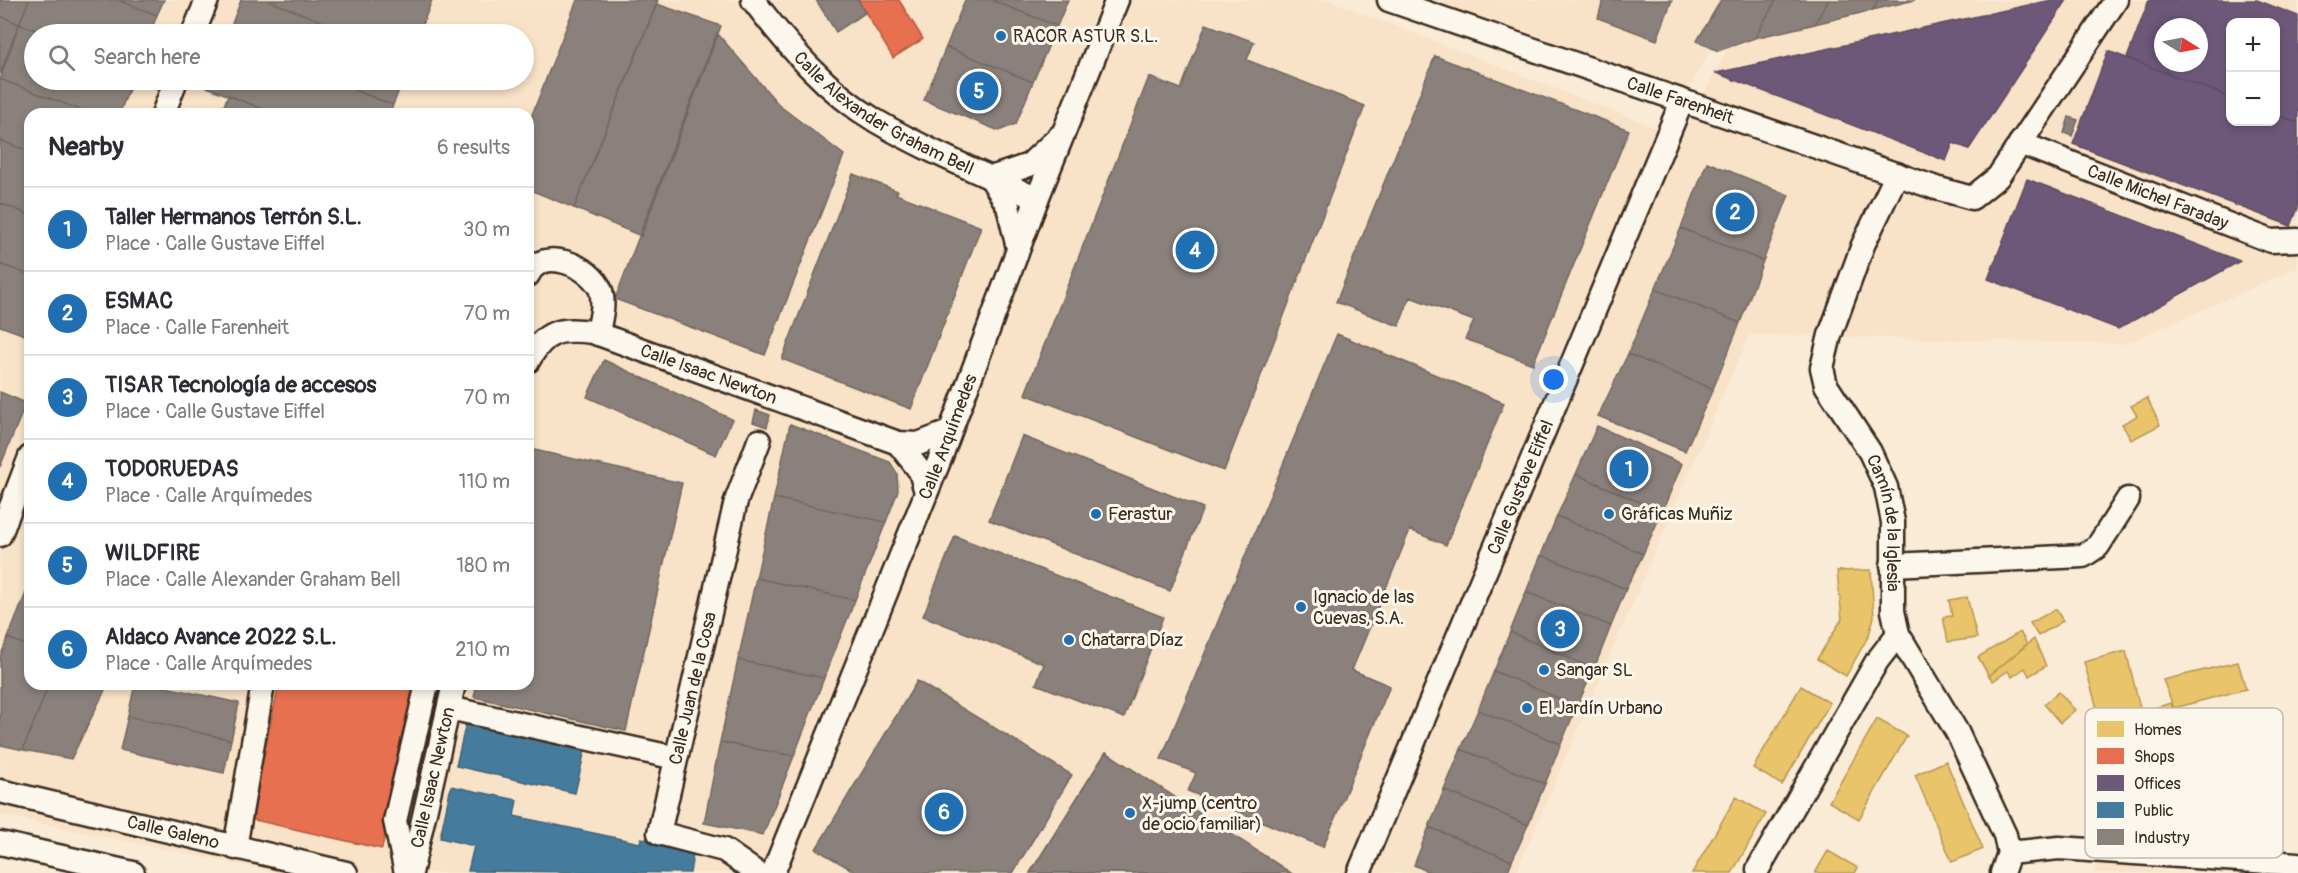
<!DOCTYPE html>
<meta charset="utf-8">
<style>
body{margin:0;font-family:Pangolin,sans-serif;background:#f7f7f7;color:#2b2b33}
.controls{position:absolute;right:18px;top:18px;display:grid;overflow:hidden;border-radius:12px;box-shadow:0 3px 9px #0003}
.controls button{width:54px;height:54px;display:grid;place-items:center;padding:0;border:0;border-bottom:2px solid #e1e1e2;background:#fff;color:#2b2b33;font:30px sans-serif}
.compass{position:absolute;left:2154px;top:18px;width:54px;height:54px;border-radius:50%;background:#fff;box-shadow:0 3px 9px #0003;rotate:100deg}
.you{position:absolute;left:1554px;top:380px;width:21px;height:21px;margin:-15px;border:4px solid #fff;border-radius:50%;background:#1a73e8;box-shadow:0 0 0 9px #1a73e833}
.badge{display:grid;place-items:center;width:39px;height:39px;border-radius:50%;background:#1f6fb2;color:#fff;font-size:20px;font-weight:700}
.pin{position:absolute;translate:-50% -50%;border:3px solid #fff;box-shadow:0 2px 6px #0006}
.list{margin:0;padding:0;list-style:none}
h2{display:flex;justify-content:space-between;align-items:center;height:78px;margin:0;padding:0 24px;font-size:26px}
h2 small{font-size:20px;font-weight:400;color:#7c7c81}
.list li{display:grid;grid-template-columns:39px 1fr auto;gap:18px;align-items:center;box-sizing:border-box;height:84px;padding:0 24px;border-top:2px solid #e1e1e2}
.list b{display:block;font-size:22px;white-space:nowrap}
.list p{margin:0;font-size:20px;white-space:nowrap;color:#7c7c81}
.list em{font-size:20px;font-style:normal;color:#7c7c81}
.icon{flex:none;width:33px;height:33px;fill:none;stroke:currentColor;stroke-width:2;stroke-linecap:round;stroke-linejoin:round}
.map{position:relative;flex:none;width:2298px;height:873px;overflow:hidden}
.search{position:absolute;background:#fff;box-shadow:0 3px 9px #0003;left:24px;top:24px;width:510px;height:66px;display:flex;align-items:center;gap:15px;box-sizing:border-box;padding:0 21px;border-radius:33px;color:#7c7c81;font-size:22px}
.panel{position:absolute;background:#fff;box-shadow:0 3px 9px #0003;left:24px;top:108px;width:510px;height:582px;border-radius:18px}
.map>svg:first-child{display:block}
</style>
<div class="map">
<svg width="2298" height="873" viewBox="0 0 2298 873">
<rect width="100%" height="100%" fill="#faebd7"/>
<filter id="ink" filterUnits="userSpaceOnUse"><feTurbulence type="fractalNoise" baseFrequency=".0167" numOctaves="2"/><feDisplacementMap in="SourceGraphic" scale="12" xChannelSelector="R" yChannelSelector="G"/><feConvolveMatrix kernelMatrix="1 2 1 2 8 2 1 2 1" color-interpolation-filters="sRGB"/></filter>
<g filter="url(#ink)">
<path fill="#f9e3c8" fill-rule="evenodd" d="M0 0H1329L1680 137 1754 0H2298V268L2125 344 1749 335 1516 873H279L0 815ZM2230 22H2276V122H2230ZM2163 27H2199V63H2163ZM34 34H524V80H34ZM30 114H528V684H30Z
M1426 0H1739L1682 101Z
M2100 860 2164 872 2208 873H2093Z"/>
<path fill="#e9c46a" stroke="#b59653" stroke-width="1.5" d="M2147 398 2160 425 2131 440 2122 424 2137 416 2131 406Z
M1871 570 1874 617 1869 635 1846 676 1817 659 1842 619 1837 571Z
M1967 597 1977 638 1948 642 1943 617 1952 616 1949 600Z
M2056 609 2063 621 2038 636 2030 623Z
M2020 632 2027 644 1989 676 1978 657Z
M2034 639 2046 666 2029 676 2025 668 2012 677 2008 671 1993 681 1989 676Z
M2126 651 2141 712 2110 721 2102 726 2084 662Z
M2238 662 2246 689 2174 708 2163 680Z
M1801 686 1830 703 1782 785 1753 768Z
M2059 692 2075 710 2060 723 2044 704Z
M2171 703 2183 735 2112 756 2108 744 2102 746 2097 731 2105 723Z
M1877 719 1907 736 1859 819 1829 802Z
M1946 761 1983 849 1952 862 1915 775Z
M1736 797 1766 814 1732 873H1692Z
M1828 851 1858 868 1855 873H1815Z"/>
<path fill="#e76f51" stroke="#b35a42" stroke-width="1.5" d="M858 0H899L923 39 893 58Z
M279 684H415L382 849 250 819Z"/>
<path fill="#6d597a" stroke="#5e4b5e" stroke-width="1.5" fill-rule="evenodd" d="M2052 0H2067L1969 149 1953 143 1946 161 1716 73Z
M2149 0H2257L2298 16V123L2276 114V22H2230V97L2127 58ZM2163 27H2199V63H2163Z
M2108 51 2230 97V122H2276V114L2298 123V208L2291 226 2073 144Z
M2027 179 2147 225 2240 261 2118 329 1988 279Z"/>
<path fill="#457b9d" stroke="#426377" stroke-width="1.5" d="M466 723 585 750 575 793 456 766Z
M1106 752 1278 873H1030Z
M451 786 517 800 514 816 640 843 641 838 658 841V846L693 854 690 873 468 871 474 846 440 838Z"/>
<path fill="#8a817c" stroke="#726760" stroke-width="1.5" d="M0 0H29L19 24 0 16Z
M29 0H118L157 15 150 34H46L19 24Z
M118 0H164L157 15Z
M241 0H267L354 34H228Z
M267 0H432L419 34H354Z
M577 0H658L574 208 528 189V125Z
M816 0H858L865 13 836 32Z
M965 0H991L1057 26 1033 82 946 47Z
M991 0H1068L1057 26Z
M1603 0H1672L1657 40 1598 18Z
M1721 0H1776L1755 38 1718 51 1697 41Z
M1776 0H1828L1815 24 1755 38Z
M1828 0H1878L1873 10 1815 24Z
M1878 0H1915L1873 10Z
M657 4 721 26 641 236 574 208Z
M0 16 19 24 0 74Z
M19 24 46 34H34V80H133L119 114H91L0 79Z
M1206 24 1254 42 1247 60 1365 106 1224 471 1025 394 1149 77 1181 89Z
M717 33 780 106 844 155 765 355 615 299Z
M946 47 1033 82 1016 124 999 131 924 100Z
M1435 56 1629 130 1533 364 1465 339 1474 321 1410 297 1399 326 1336 302Z
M0 79 91 114H30V152L0 140Z
M210 80H328L393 105 390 114H275L207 87Z
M328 80H403L393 105Z
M228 95 275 114H221Z
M2069 117 2078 120 2072 136 2064 133Z
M0 140 30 152V215L0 203Z
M1707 162 1789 195 1763 261 1681 228Z
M853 174 898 191 896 194 981 227 911 409 782 359Z
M0 203 30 215V275L0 264Z
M1681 228 1763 261 1740 323 1655 289Z
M0 264 30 275V337L0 326Z
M1655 289 1740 323 1713 389 1628 354Z
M1337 334 1504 403 1446 545 1410 530 1352 670 1390 686 1323 847 1188 791 1196 773 1161 759Z
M1628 354 1713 389 1685 451 1598 416Z
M604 360 732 419 716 455 587 397Z
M0 392 26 403 0 467Z
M756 410 770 415 767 427 753 422Z
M790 424 890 462 897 473 898 491 886 522 774 498Z
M1597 426 1682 464 1662 512 1576 474Z
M1022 436 1203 508 1170 591 989 520Z
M530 449 682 483 626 731 474 697 477 684H528Z
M1576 474 1662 512 1643 554 1557 516Z
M774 498 886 522 855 600 756 578Z
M1557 516 1643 554 1626 589 1541 555Z
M955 536 1163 617 1124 718 1036 684 1044 664 923 616Z
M1541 555 1626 589 1611 626 1526 592Z
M756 578 855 600 824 678 738 660Z
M1526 592 1611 626 1594 669 1510 632Z
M26 593 30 594V647L8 638Z
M1510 632 1594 669 1577 706 1494 671Z
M8 638 30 647V684H49L23 750 0 745V657Z
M738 660 824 678 794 756 720 742Z
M1494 671 1577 706 1561 744 1478 710Z
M917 681 1072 775 1013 873H857L816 849Z
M49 684H108L71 759 23 750Z
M135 684H152L239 703 231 740 128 716Z
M1478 710 1561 744 1545 784 1461 749Z
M128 716 231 740 224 773 120 750Z
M720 742 794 756 763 835 704 823Z
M1461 749 1545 784 1528 825 1444 790Z
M1106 752 1291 873H1030Z
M1444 790 1528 825 1512 861 1429 827Z
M1429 827 1512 861 1507 873H1431L1414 865Z"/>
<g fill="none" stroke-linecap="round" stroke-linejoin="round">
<defs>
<g id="minor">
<path id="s1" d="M753 0C787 45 827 92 876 121 927 151 984 174 1037 199"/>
<path id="s2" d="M1389 0 1936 188 1972 198 1998 177 2116 0"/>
<path d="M193 34 207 0"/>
<path d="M163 114 176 80"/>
<path id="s3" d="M2020 143 2271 241 2298 240"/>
<path id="s4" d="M1897 174 1863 245 1830 335 1822 368 1826 385 1870 452 1886 487 1893 522V611L1898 634 1957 732 2005 835 2009 853 2002 873"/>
<path d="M991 178 1029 165 1060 136"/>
<path d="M991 178 1008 206 1018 248"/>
<path d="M528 275C542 245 592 266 601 291 605 306 600 319 598 334"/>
<path id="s5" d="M528 361C545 330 560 328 593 332L898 443 918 444 949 432"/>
<path d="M898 443 920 471 926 492"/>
<path d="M0 535 30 457"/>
<path d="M1892 565 2083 556 2098 546 2128 499"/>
<path d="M449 708 676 758"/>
<path id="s6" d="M0 791 346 873"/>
<path d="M0 843 133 873"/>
<path d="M235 848 263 684"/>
<path d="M2009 853 2059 848 2298 864"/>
<path d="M1758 869 1877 661 1898 634"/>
<path d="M406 873 395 821 427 684"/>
<path id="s7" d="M411 873 454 684"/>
<path id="s8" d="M757 873 724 850 659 833 736 501 759 441"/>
<path id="s9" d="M773 873 940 459 1037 199 1117 0"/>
<path id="s10" d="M1359 873 1682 101"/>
</g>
</defs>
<use href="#minor" stroke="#3b2a1e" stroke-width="27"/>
<use href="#minor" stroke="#fbf7ec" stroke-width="22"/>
</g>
</g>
<g fill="#1f6fb2" stroke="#fbf7ec" stroke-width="2">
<circle cx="1001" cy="36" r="6"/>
<circle cx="1096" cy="514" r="6"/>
<circle cx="1609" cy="514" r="6"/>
<circle cx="1301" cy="607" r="6"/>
<circle cx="1069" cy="640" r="6"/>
<circle cx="1544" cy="670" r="6"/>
<circle cx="1527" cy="708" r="6"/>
<circle cx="1130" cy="813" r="6"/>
</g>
<g text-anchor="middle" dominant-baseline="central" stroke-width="6" stroke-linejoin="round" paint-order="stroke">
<g font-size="18" fill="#3b2a1e" stroke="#fbf7ec" text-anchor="start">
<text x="1013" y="36">RACOR ASTUR S.L.</text>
<text x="1108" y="514">Ferastur</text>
<text x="1621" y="514">Gráficas Muñiz</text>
<text x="1313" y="597">Ignacio de las<tspan x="1313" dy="21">Cuevas, S.A.</tspan></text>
<text x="1081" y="640">Chatarra Díaz</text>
<text x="1556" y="670">Sangar SL</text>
<text x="1539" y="708">El Jardín Urbano</text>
<text x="1142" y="803">X-jump (centro<tspan x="1142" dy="21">de ocio familiar)</tspan></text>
</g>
<g font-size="18" fill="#3b2a1e" stroke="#fbf7ec">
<text stroke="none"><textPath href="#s2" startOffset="308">Calle Farenheit</textPath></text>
<text stroke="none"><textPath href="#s1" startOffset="176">Calle Alexander Graham Bell</textPath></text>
<text stroke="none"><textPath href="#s3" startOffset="148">Calle Michel Faraday</textPath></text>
<text stroke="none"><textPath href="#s5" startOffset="201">Calle Isaac Newton</textPath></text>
<text stroke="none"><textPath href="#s9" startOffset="470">Calle Arquímedes</textPath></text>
<text stroke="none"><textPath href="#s10" startOffset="418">Calle Gustave Eiffel</textPath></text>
<text stroke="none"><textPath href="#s4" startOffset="380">Camín de la Iglesia</textPath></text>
<text stroke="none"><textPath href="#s8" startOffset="256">Calle Juan de la Cosa</textPath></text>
<text stroke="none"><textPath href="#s7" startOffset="98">Calle Isaac Newton</textPath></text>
<text stroke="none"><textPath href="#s6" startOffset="178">Calle Galeno</textPath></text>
</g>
</g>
<rect x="2085" y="708" width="198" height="150" rx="9" fill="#fbf7ec" stroke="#c1baae" stroke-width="1.5"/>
<rect x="2097" y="721" width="27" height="16" fill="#e9c46a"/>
<rect x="2097" y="748" width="27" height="16" fill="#e76f51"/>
<rect x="2097" y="775" width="27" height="16" fill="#6d597a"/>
<rect x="2097" y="802" width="27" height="16" fill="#457b9d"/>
<rect x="2097" y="829" width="27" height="16" fill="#8a817c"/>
<g font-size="16" fill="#3b2a1e">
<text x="2134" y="735">Homes</text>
<text x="2134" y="762">Shops</text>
<text x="2134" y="789">Offices</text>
<text x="2134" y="816">Public</text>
<text x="2134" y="843">Industry</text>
</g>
</svg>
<div class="controls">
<button>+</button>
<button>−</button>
</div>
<svg class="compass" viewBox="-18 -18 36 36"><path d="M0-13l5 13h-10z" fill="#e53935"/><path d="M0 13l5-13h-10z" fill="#7c7c81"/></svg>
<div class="you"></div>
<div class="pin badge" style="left:1629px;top:469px">1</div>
<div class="pin badge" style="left:1735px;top:212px">2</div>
<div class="pin badge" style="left:1560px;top:629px">3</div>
<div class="pin badge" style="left:1195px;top:250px">4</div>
<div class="pin badge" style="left:979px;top:91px">5</div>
<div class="pin badge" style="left:944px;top:812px">6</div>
<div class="search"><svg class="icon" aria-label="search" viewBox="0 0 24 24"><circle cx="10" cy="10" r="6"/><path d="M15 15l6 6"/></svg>Search here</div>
<section class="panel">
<h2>Nearby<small>6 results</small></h2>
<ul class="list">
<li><span class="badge">1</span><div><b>Taller Hermanos Terrón S.L.</b><p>Place · Calle Gustave Eiffel</p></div><em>30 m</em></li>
<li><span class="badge">2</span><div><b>ESMAC</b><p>Place · Calle Farenheit</p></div><em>70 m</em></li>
<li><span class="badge">3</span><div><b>TISAR Tecnología de accesos</b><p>Place · Calle Gustave Eiffel</p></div><em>70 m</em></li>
<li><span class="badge">4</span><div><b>TODORUEDAS</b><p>Place · Calle Arquímedes</p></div><em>110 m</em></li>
<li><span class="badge">5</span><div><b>WILDFIRE</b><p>Place · Calle Alexander Graham Bell</p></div><em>180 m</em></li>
<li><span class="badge">6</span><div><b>Aldaco Avance 2022 S.L.</b><p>Place · Calle Arquímedes</p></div><em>210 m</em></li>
</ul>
</section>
</div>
